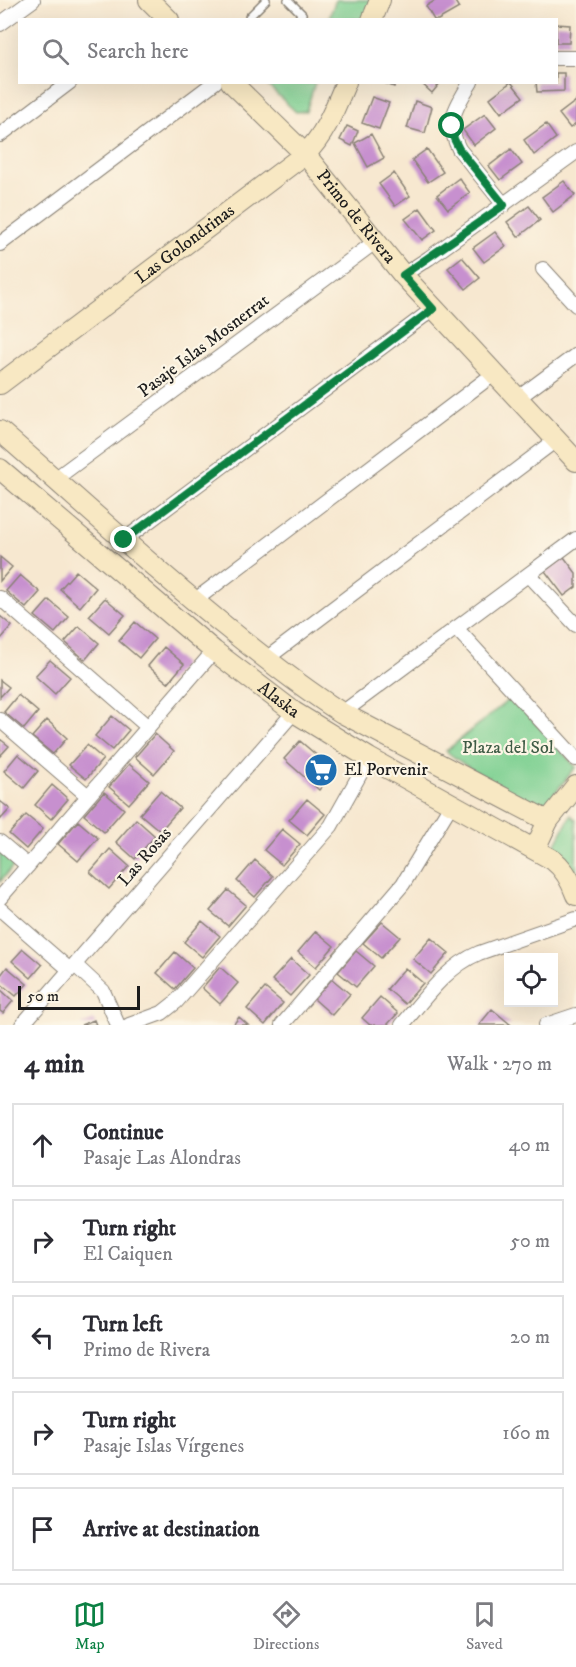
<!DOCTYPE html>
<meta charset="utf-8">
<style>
body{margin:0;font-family:"IM FELL DW Pica",serif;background:#f2f2f3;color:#2b2b33}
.controls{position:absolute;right:18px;bottom:18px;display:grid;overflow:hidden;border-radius:0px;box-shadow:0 6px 24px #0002}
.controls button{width:54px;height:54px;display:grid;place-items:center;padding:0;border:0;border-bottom:2px solid #e1e1e2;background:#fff;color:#2b2b33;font:30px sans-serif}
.scale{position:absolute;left:18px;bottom:15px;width:122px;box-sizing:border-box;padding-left:6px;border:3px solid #1c1c1c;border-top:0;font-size:16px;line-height:21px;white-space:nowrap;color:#1c1c1c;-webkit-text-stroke:4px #fcf5e5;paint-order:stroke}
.stop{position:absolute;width:18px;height:18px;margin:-14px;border:4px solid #0b8043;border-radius:50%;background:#fff}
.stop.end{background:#0b8043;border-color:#fff;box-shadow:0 2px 6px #0008}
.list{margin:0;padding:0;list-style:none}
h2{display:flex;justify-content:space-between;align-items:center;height:78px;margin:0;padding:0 24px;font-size:26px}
h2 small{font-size:20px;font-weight:400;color:#7c7c81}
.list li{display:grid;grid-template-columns:39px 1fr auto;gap:18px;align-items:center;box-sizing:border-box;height:84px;margin:0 12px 12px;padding:0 12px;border:2px solid #e1e1e2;border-radius:0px}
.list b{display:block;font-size:22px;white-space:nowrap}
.list p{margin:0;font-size:20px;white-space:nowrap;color:#7c7c81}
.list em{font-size:20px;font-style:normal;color:#7c7c81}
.icon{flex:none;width:33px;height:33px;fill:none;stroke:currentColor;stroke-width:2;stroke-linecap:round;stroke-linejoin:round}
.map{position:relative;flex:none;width:576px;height:1025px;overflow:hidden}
.search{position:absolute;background:#fff;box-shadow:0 6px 24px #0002;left:18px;right:18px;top:18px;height:66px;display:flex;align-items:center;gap:15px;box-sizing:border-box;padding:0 21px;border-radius:0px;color:#7c7c81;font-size:22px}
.sheet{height:558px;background:#fff}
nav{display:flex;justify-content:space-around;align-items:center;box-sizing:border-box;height:84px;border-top:2px solid #e1e1e2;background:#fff;font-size:16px;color:#7c7c81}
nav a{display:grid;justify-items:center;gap:3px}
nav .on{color:#0b8043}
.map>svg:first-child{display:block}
</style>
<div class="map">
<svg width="576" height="1025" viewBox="0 0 576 1025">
<rect width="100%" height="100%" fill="#fcf5e5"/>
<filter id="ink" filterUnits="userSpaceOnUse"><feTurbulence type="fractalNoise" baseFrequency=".0167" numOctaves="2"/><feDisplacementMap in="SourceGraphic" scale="12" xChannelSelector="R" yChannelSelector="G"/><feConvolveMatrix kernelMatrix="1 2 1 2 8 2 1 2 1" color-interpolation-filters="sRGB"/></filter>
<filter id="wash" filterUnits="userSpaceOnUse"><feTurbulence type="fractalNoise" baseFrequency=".008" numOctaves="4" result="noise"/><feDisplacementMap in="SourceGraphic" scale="24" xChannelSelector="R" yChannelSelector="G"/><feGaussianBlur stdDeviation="1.35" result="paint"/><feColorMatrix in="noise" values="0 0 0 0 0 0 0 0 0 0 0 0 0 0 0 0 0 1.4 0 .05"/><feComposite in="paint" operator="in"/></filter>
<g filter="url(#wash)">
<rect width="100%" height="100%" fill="#f7e8d0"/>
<path fill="#7ed092" stroke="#4d7657" stroke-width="1.5" d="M336 0H373L364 19 328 20Z
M265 83H315L306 111 296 112Z
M512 697 576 767 545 805C522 802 465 767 446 751Z
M571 815 576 820V880L552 851Z
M0 850 15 864 0 882Z"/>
<g id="blocks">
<path fill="#c790cf" d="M436 0H454L459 8 438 20H434L426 6Z
M556 24 570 25 569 43H556Z
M556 73H564V91L537 92 536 82H556Z
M382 82H396L394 87Z
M420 82H441L432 93Z
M511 82 523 97 501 113 490 98Z
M372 97 389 103 379 129 362 123Z
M415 101 432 107 425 133 407 128Z
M576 101V124L570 128 559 114Z
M485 114 496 128 474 145 463 130Z
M546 124 556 138 534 155 524 140Z
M347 126 358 131 352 146 340 140Z
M371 134 384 158 368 167 355 143Z
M427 149 443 172 428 182 412 160Z
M511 149 522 164 500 180 489 166Z
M394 173 410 196 395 206 379 184Z
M459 178 470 193 448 209 437 195Z
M564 181 575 195 553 212 542 197Z
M529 206 540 220 518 237 507 222Z
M420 208 436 230 422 240 405 219Z
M495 232 506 246 484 262 473 248Z
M462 257 480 278 466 289 448 268Z
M0 557 12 567 0 581Z
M564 557 576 573V587L564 596 545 571Z
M76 571 96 588 80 607 60 589Z
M20 575 40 592 26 608 6 591Z
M105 598 125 615 109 633 89 616Z
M49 600 69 617 55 633 35 616Z
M0 616 12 626 0 640Z
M135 622 155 639 139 658 119 641Z
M79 626 99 643 85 660 65 642Z
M164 647 184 664 168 683 148 666Z
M50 660 70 677 55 694 35 676Z
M0 680 9 687 0 697Z
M18 695 38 712 24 729 4 712Z
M112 716 129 730 112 750 95 736Z
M47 720 67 738 53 754 32 737Z
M155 734 174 751 154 774 135 757Z
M0 739 9 746 0 756Z
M300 741 335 771 319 790 284 759Z
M87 745 103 759 86 779 69 765Z
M18 754 38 771 24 788 4 771Z
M129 764 149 781 129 804 109 787Z
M52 785 68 799 51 819 35 805Z
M160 791 180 808 160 831 140 814Z
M104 792 124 809 104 832 84 815Z
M307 799 325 814 307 835 289 820Z
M0 801 10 809 0 820Z
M26 815 43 829 26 849 9 834Z
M136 819 155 836 135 859 116 842Z
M78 821 98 838 78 861 58 844Z
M282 829 300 844 282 865 264 850Z
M110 849 129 866 109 889 90 872Z
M255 860 273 876 255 897 237 881Z
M228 890 246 905 228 926 210 911Z
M202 921 220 936 202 957 184 942Z
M382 922 400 937 381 958 363 943Z
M316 931 334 946 316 967 298 952Z
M431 938 449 953 431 974 413 959Z
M23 949 42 965 31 978 12 961Z
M356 951 374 966 356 987 338 972Z
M175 952 193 968 175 989 157 973Z
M291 959 309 975 290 996 272 980Z
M7 967 27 984 16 996 0 983V976Z
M220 967 238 983 220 1004 202 988Z
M405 968 423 983 405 1004 387 989Z
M332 979 350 994 332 1015 314 999Z
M265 988 283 1003 265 1025 247 1009Z
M0 989 13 1001 3 1013 0 1011Z
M380 997 398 1013 387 1025H370L362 1018Z
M492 1009 511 1025H479Z
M239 1017 248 1025H233Z
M94 1020 96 1025H81Z"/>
</g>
</g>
<g filter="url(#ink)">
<use href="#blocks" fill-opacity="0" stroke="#8a8276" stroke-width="1.5"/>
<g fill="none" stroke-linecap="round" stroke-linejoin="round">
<defs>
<path id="lane" d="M288 0 302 14 297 20
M249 20V17L266 0"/>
<path id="street" d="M0 24 33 0
M556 58H576
M471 82C456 106 445 122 459 149L504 205
M0 135 70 82
M0 244 215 82
M543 269 576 305
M403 275 429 258 576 152
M518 398 576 355
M55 479 375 242
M124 540 433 309
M529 575 576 625
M0 598 148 727
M194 601 495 373
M456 628 576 759
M266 659 556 440
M342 713 576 539
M0 720 88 796
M0 842 28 866
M0 898 214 651
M0 909 70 970
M75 965 103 991 118 1025
M22 1025 294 712
M129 1025 162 1013 176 1002 331 826 369 758
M282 1025 403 884 452 803
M402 1025C425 998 446 967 479 953L576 919
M546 1025 576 1015"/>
<g id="secondary">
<path d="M149 0 169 20"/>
<path d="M372 20 380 0"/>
<path id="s1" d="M231 82 305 154 403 275 576 461"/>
<path id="s2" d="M0 384 305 154C325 135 335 108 346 82"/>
<path d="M0 431C75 496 148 564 225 626 263 657 301 687 342 713L548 821"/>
<path id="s3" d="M0 469 214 651 294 712 369 758 553 860C565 869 571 881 576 895"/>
<path d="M535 849 548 821 576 786"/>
</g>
</defs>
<use href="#lane" stroke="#8a8276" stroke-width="10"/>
<use href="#street" stroke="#8a8276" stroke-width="16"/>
<use href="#secondary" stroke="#8a8276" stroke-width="22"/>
<use href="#lane" stroke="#fff" stroke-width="7"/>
<use href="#street" stroke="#fff" stroke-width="14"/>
<use href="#secondary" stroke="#f8e8c3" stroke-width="20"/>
</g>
</g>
<g fill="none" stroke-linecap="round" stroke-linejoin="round" filter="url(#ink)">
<path stroke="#0b8043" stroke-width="8" d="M124 540 433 309 403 275 504 205 459 149 454 139 452 126"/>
</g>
<defs>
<symbol id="supermarket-disc" viewBox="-11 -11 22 22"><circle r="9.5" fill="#1f6fb2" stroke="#fcf5e5"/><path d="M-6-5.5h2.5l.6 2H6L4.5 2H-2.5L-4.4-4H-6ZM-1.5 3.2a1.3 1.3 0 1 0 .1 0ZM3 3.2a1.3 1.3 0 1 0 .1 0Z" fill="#fff"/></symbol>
</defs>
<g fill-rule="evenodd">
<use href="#supermarket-disc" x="302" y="751" width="38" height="38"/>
</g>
<g text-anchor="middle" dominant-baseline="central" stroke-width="4.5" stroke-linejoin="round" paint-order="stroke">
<g font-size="18" fill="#1c1c1c" stroke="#fcf5e5">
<text stroke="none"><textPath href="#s1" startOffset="184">Primo de Rivera</textPath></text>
<text stroke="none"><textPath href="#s2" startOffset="232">Las Golondrinas</textPath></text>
<text transform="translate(204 346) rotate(-37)">Pasaje Islas Mosnerrat</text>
<text stroke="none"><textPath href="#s3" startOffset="362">Alaska</textPath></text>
<text transform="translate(145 857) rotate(-49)">Las Rosas</text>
</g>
<g font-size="18" fill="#3e5b45" stroke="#fcf5e5">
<text x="508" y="748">Plaza del Sol</text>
</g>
<g font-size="18" fill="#1c1c1c" stroke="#fcf5e5" text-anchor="start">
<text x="344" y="770">El Porvenir</text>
</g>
</g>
</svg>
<div class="controls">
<button><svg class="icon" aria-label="locate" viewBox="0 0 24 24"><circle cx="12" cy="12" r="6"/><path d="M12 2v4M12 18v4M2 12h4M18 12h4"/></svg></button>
</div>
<div class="scale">50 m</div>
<div class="stop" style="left:452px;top:126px"></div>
<div class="stop end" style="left:124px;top:540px"></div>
<div class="search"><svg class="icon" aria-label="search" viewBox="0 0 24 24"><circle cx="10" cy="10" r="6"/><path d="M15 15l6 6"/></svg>Search here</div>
</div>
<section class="sheet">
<h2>4 min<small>Walk · 270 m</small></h2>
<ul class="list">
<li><svg class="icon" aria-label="ahead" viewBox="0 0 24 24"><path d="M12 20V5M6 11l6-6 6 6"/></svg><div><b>Continue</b><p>Pasaje Las Alondras</p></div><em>40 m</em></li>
<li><svg class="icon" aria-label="right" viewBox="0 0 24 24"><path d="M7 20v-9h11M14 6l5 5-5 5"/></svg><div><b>Turn right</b><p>El Caiquen</p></div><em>50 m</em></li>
<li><svg class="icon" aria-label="left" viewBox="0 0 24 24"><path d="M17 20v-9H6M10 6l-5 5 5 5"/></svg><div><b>Turn left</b><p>Primo de Rivera</p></div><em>20 m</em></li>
<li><svg class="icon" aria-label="right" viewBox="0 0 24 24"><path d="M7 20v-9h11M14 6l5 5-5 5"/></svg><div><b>Turn right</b><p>Pasaje Islas Vírgenes</p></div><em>160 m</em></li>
<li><svg class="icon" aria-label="arrive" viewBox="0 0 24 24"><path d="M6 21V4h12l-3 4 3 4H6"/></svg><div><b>Arrive at destination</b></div></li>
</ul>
</section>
<nav>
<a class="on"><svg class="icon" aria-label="map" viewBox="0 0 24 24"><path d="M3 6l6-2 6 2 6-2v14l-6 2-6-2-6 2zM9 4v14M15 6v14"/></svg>Map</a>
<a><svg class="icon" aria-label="directions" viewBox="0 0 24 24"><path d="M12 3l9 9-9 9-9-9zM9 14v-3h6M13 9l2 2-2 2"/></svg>Directions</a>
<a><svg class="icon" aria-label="saved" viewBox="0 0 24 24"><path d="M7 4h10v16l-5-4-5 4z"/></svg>Saved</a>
</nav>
